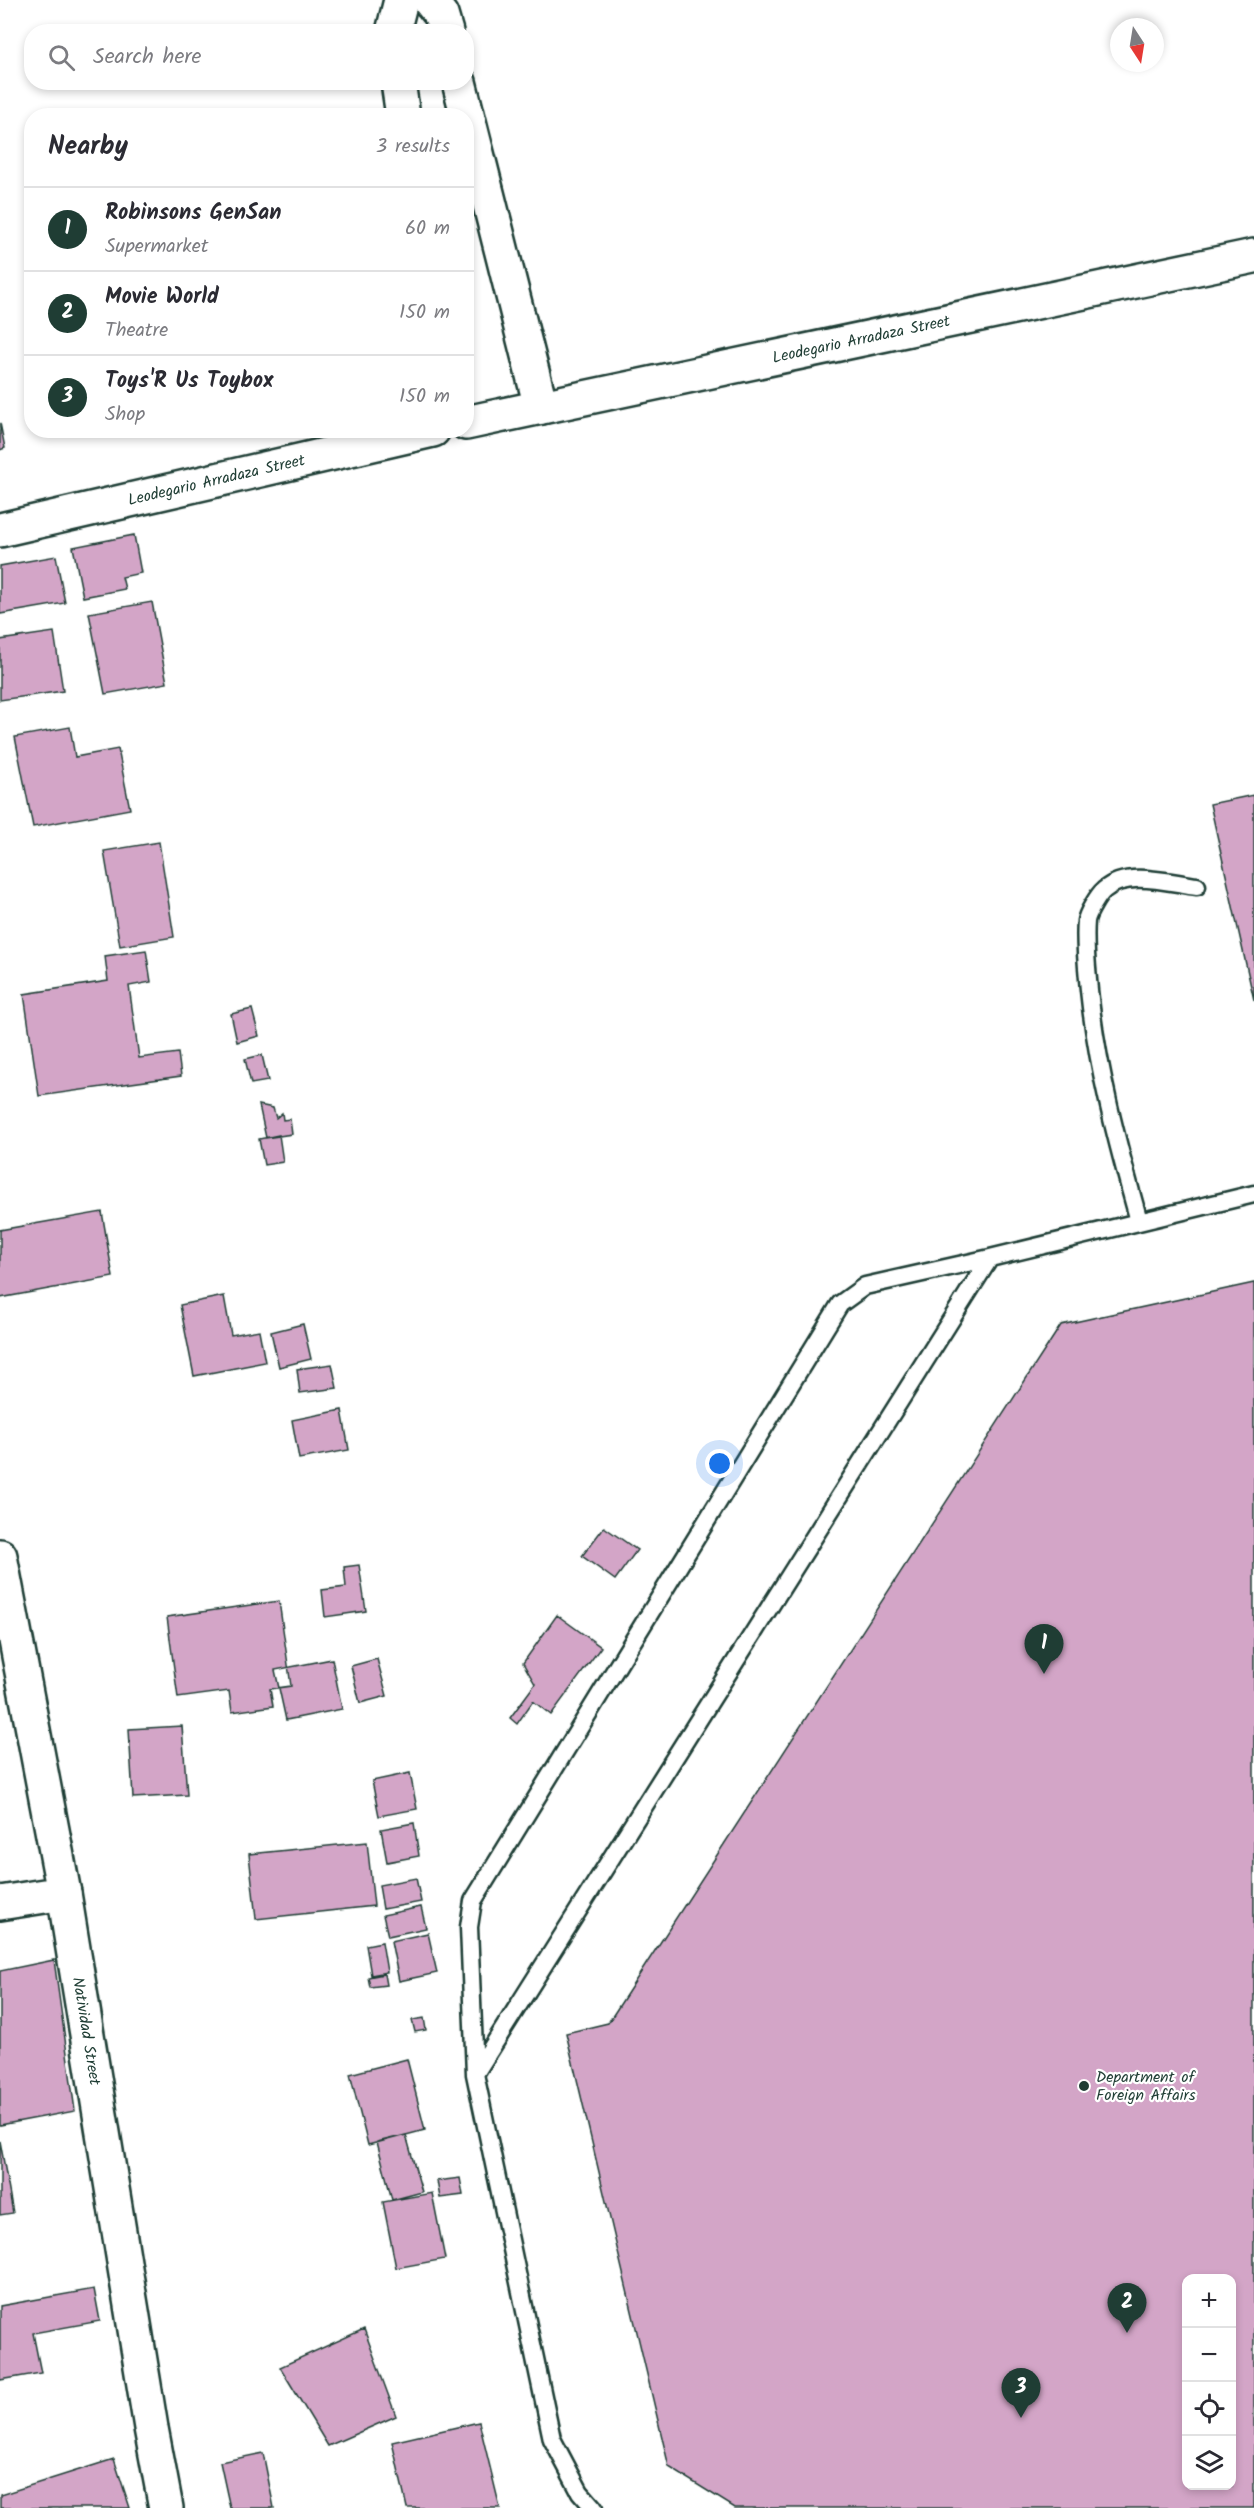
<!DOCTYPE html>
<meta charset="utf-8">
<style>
body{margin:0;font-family:Kalam,sans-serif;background:#f2f2f3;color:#2b2b33}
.controls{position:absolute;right:18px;bottom:18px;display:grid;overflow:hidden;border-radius:12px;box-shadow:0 3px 9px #0003}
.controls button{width:54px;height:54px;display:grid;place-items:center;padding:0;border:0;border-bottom:2px solid #e1e1e2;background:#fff;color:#2b2b33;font:30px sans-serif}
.compass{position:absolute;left:1110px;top:18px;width:54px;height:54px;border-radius:50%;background:#fff;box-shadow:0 3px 9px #0003;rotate:168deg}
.you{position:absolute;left:720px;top:1464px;width:21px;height:21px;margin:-15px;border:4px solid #fff;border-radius:50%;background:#1a73e8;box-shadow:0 0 0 9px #1a73e833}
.badge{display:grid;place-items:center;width:39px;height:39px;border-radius:50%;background:#1f3d34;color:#fff;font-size:20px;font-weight:700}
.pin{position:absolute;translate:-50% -50px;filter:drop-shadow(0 2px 3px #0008)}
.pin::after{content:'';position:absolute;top:32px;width:21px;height:18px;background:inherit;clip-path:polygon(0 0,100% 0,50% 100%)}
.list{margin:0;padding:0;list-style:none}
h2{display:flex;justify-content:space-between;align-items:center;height:78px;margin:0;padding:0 24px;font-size:26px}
h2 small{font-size:20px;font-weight:400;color:#7c7c81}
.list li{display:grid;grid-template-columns:39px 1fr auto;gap:18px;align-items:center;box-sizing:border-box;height:84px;padding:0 24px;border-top:2px solid #e1e1e2}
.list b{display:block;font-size:22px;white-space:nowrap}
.list p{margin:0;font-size:20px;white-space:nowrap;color:#7c7c81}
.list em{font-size:20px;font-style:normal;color:#7c7c81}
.icon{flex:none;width:33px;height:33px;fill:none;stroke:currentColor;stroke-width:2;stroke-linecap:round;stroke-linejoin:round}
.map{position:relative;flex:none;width:1254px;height:2508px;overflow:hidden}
.search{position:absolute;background:#fff;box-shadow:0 3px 9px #0003;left:24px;top:24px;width:450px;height:66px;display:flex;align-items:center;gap:15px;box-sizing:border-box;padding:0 21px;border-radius:24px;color:#7c7c81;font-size:22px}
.panel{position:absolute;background:#fff;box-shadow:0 3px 9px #0003;left:24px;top:108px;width:450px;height:330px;border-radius:24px}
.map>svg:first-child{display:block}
</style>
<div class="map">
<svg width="1254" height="2508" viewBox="0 0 1254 2508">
<rect width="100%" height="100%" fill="#fff"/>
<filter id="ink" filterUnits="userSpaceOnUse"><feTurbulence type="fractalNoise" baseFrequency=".0167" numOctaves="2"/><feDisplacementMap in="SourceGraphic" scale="12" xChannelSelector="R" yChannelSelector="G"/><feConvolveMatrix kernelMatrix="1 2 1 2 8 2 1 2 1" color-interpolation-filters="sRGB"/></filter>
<g filter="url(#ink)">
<path fill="#d3a5c7" stroke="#1f3d34" stroke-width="1.5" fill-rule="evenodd" d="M0 423 5 448 0 450Z
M134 535 141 573 122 577 125 589 83 597 73 547Z
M56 556 65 603 0 614V566Z
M152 602 167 683 105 694 89 613Z
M54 632 63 691 0 700V640Z
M70 727 75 757 118 749 130 809 33 827 15 737Z
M1254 795V1000L1210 804Z
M159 842 174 937 120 946 104 851Z
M146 950 151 982 129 986 139 1058 178 1053 181 1076 39 1096 24 994 108 981 105 956Z
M252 1009 259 1036 237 1042 231 1014Z
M262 1055 268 1081 251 1084 245 1059Z
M259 1105 273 1108 276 1118 282 1113 283 1120 290 1119 292 1134 266 1138Z
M279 1135 283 1162 264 1165 259 1139Z
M102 1212 113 1277 0 1298V1230Z
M1254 1283V2508H735L669 2467 566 2033 608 2023 1061 1325ZM1186 2278H1232V2486H1186Z
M224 1296 231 1335 259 1330 265 1362 194 1376 180 1305Z
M303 1324 311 1359 279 1367 271 1332Z
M332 1364 337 1388 300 1393 297 1369Z
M342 1410 349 1450 299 1459 292 1420Z
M604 1527 637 1550 615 1580 582 1556Z
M359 1565 366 1611 325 1617 322 1590 346 1587 344 1567Z
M279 1601 291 1686 270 1689 273 1706 232 1712 229 1691 178 1698 167 1617Z
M557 1615 601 1647 551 1715 533 1701 517 1724 510 1718 535 1684 523 1663Z
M332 1659 342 1709 286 1720 275 1670Z
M377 1659 387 1696 360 1703 351 1666Z
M182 1726 187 1795 133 1798 129 1729Z
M410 1773 417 1809 379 1816 372 1781Z
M414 1823 419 1856 387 1862 381 1829Z
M367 1842 374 1906 256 1919 249 1854Z
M416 1878 421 1902 383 1909 379 1885Z
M421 1907 426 1928 388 1936 383 1915Z
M428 1933 437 1973 399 1981 391 1941Z
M382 1942 387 1972 371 1975 366 1945Z
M54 1960 75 2111 0 2125V1971Z
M384 1974 386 1985 370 1987 368 1977Z
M424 2018 426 2030 415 2032 412 2020Z
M407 2059 425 2130 368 2145 350 2074Z
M406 2135 422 2192 392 2200 377 2142Z
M0 2141 13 2213 0 2215Z
M460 2178 463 2195 440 2198 437 2181Z
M432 2193 445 2259 396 2268 383 2202Z
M94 2289 100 2321 33 2333 41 2373 0 2380V2306Z
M364 2329 396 2416 328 2446 280 2367Z
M479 2422 500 2508H407L392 2442Z
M263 2453 274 2508H230L220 2462Z
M114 2459 130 2508H0V2495Z"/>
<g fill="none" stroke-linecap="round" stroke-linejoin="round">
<defs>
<path id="lane" d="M1139 1221C1118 1146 1097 1068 1089 990 1087 967 1084 944 1086 921 1087 914 1098 895 1104 890 1127 869 1170 883 1197 886
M475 2074 469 1927 473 1901 840 1304 865 1286 990 1258
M594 2508 580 2492 552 2439 475 2074 990 1258 1254 1194"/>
<g id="street">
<path d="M429 0 441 15 446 32"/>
<path d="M393 32 401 0"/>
<path d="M398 82 403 116"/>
<path d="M459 82 541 407"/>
<path id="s1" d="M0 1556 64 1893 151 2428 166 2508"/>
<path d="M0 1903 64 1893"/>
</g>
<g id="secondary">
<path id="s2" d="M466 423 1254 256"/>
<path id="s3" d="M0 530 433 430"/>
</g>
</defs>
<use href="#lane" stroke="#1f3d34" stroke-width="21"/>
<use href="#street" stroke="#1f3d34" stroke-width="38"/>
<use href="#secondary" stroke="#1f3d34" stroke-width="38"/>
<use href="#lane" stroke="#fff" stroke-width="16"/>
<use href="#street" stroke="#fff" stroke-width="33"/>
<use href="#secondary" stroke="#fff" stroke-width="33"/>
</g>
</g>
<circle fill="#1f3d34" stroke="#fff" stroke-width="2" cx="1084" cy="2086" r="6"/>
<g text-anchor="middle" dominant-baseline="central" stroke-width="4.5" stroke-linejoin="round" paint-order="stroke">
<g font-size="16" fill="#1f3d34" stroke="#fff">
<text stroke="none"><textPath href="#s2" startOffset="404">Leodegario Arradaza Street</textPath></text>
<text stroke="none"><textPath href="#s3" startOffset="222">Leodegario Arradaza Street</textPath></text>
<text stroke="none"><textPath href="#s1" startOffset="483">Natividad Street</textPath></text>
</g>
<g font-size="16" fill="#1f3d34" stroke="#fff" text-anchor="start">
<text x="1096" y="2077">Department of<tspan x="1096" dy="18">Foreign Affairs</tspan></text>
</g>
</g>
</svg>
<div class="controls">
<button>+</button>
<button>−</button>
<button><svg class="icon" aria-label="locate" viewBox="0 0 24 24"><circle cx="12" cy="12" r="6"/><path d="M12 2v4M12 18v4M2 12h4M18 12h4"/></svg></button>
<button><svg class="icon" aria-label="layers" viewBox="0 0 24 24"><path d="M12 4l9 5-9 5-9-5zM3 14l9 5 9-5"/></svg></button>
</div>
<svg class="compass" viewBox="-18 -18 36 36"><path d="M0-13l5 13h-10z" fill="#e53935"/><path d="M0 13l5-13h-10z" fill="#7c7c81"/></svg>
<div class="you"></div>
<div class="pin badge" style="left:1044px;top:1674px">1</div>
<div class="pin badge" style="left:1127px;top:2333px">2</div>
<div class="pin badge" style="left:1021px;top:2418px">3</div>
<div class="search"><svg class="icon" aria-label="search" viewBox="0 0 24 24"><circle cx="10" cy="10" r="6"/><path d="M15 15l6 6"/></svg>Search here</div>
<section class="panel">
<h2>Nearby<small>3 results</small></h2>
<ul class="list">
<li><span class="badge">1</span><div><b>Robinsons GenSan</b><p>Supermarket</p></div><em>60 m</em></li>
<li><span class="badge">2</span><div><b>Movie World</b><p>Theatre</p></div><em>150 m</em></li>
<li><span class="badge">3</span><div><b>Toys'R Us Toybox</b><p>Shop</p></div><em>150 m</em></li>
</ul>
</section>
</div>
